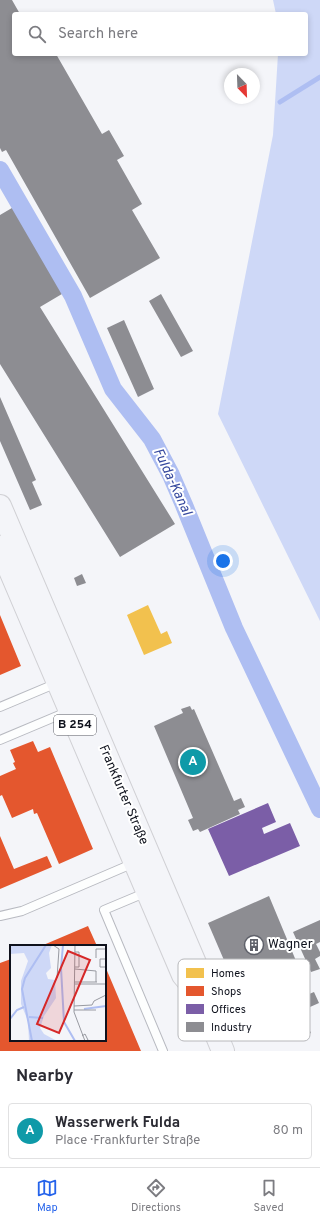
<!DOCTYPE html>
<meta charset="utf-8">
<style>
body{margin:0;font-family:Overpass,sans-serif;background:#f7f7f7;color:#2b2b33}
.compass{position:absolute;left:224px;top:68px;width:36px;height:36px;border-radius:50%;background:#fff;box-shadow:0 2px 6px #0003;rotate:157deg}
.you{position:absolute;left:223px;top:561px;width:14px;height:14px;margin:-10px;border:3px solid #fff;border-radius:50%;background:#1a73e8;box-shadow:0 0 0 6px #1a73e833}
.badge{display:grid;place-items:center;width:26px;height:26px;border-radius:50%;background:#2563eb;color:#fff;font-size:13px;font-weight:700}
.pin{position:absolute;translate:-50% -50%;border:2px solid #fff;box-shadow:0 1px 4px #0006}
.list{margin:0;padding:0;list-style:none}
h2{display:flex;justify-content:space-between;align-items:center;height:52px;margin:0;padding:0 16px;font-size:17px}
h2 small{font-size:13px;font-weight:400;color:#7c7c81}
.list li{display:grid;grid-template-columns:26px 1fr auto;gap:12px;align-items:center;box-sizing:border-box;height:56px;margin:0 8px 8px;padding:0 8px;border:1px solid #e1e1e2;border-radius:4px}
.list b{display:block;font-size:15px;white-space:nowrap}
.list p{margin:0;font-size:13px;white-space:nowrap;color:#7c7c81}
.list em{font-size:13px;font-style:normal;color:#7c7c81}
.icon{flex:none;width:22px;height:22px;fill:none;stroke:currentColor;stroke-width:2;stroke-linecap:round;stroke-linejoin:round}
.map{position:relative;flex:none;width:320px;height:1051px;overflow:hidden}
.search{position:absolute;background:#fff;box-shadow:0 2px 6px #0003;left:12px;right:12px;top:12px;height:44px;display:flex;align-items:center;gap:10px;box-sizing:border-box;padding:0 14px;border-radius:4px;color:#7c7c81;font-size:15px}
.sheet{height:116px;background:#fff}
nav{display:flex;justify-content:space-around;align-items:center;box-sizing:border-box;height:56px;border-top:1px solid #e1e1e2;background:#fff;font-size:11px;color:#7c7c81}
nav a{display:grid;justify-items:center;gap:2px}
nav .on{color:#2563eb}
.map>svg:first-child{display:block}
</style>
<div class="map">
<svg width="320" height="1051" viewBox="0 0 320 1051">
<rect width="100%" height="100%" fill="#f4f5f9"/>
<path fill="#ced8f7" d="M273 0H320V621L218 414 273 135 278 54H306V14H276Z"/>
<path fill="#f2c14e" d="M148 605 161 634 167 631 172 643 144 655 127 615Z"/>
<path fill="#e4572e" d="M0 615 21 666 0 675Z
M33 741 38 752 50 747 93 849 59 864 37 813 34 814 33 809 12 818 2 795 0 796V776L16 769 13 763 15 762 10 750Z
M0 836 14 869 47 856 52 867 0 889Z
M88 926 97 946H41Z
M11 959V1040H105V966L141 1051H0V963Z"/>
<path fill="#7b5ea7" d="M268 803 276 822 262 828 264 834 290 823 300 846 229 876 208 829Z"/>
<path fill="#8d8d92" d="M0 0H12L20 14H14V54H56L102 134 109 130 124 156 117 160 142 204 132 210 160 258 90 298 6 150 2 152 0 148Z
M17 205 27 222 24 223 67 291 40 307 175 524 120 557 0 364V215Z
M161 294 193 351 181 357 149 301Z
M124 320 154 389 138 397 107 328Z
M0 397 36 480 32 482 42 505 30 510 0 441Z
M82 574 86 583 77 586 74 578Z
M190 706 192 710 194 709 234 801 241 798 245 807 238 810 240 814 200 832 198 829 193 831 188 820 193 818 154 726 183 713 181 709Z
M269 896 299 968 296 969 300 977 242 1002 208 923Z
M320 920V942L316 944 320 952V956L315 959 320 969 311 972 293 932Z
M314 992 319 1003 301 1011 311 1033 299 1038 285 1004Z"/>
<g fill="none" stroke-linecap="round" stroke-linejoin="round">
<path stroke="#aebef2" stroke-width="5" d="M280 102 320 77"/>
<path stroke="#aebef2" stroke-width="18" d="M0 170 73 296 113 389 152 439 171 475 184 505 234 628 320 809"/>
<defs>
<path id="lane" d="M0 707 57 683
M0 740 69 711
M147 892 104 910 163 1051
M0 916 22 911 134 863"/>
<path id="primary" d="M0 506 198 970 201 997 223 1051
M0 547 183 975 201 997"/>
</defs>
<use href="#lane" stroke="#b8bac1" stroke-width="10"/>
<use href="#primary" stroke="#d0d0d4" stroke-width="24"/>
<use href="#lane" stroke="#fdfefe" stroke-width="8"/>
<use href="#primary" stroke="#f4f5f9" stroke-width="22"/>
</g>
<defs>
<symbol id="building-ring" viewBox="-11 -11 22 22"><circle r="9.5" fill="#fff" stroke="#5f616a" stroke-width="1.5"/><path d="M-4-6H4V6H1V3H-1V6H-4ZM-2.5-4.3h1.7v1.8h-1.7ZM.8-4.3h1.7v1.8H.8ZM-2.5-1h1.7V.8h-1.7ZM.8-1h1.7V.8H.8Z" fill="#5f616a"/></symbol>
</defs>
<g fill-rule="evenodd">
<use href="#building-ring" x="243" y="934" width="22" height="22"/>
</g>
<g text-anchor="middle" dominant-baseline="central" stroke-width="4" stroke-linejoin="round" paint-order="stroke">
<rect fill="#fff" stroke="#575961" stroke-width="1" x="54" y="715" width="42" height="20" rx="3"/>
<g font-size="12" font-weight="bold" fill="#0f121d">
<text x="75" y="725">B 254</text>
</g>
<g font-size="13" fill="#0f121d" stroke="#fff">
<text transform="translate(123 795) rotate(67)">Frankfurter Straße</text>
</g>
<g font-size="13" fill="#0f121d" stroke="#fff" text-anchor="start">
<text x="268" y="945">Wagner</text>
</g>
<g font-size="14" font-style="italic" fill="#36499e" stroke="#fff">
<text transform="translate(172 482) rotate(65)">Fulda-Kanal</text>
</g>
</g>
<g transform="translate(10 945)">
<rect width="96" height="96" fill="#f4f5f9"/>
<path d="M0 0H42L39 8 41 23 36 28 38 34 45 35 46 53 34 71 30 83 34 89 47 96H19L18 76 11 59V36L18 16 14 8 0 9Z" fill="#ced8f7"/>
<path fill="none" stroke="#aebef2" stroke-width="2" d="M53 0 51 23 54 77 65 96M74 64 96 61M19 72 33 73M0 74 7 65 14 62M22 96 12 44 15 33 36 0"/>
<path fill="none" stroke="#989aa1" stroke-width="1" d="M43 0 49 4 47 33M65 0 64 67 75 96M86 13V4H96M96 14H90V22H96M65 22H69V7H65M65 24 86 26V37M64 37H87M65 39H96M64 61 82 60 84 56 96 50M64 65H86M72 91 75 89 78 95 75 96"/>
<path fill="#d62828" fill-opacity="0.15" stroke="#d62828" stroke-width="2" d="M58 6 80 15 49 88 27 79Z"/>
<rect width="96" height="96" fill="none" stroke="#0f121d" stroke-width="2"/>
</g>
<rect x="178" y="959" width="132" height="82" rx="6" fill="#fff" stroke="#b7b8bb" stroke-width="1"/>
<rect x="186" y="968" width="18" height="10" fill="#f2c14e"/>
<rect x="186" y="986" width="18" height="10" fill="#e4572e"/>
<rect x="186" y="1004" width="18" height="10" fill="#7b5ea7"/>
<rect x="186" y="1022" width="18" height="10" fill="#8d8d92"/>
<g font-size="11" fill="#0f121d">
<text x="211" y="977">Homes</text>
<text x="211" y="995">Shops</text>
<text x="211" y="1013">Offices</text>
<text x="211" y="1031">Industry</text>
</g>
</svg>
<svg class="compass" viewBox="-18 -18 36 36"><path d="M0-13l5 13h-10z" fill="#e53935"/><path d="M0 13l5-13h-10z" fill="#7c7c81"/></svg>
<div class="you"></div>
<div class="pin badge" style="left:193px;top:762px;background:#0f9aa8">A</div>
<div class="search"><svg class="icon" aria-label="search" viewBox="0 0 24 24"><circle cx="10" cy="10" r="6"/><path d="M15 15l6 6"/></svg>Search here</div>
</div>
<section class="sheet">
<h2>Nearby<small></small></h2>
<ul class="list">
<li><span class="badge" style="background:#0f9aa8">A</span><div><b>Wasserwerk Fulda</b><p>Place · Frankfurter Straße</p></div><em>80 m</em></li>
</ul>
</section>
<nav>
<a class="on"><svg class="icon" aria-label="map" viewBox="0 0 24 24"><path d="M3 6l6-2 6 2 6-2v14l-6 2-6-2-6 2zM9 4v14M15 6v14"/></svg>Map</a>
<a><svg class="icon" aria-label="directions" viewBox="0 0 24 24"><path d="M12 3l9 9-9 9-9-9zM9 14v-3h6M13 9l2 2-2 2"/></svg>Directions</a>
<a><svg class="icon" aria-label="saved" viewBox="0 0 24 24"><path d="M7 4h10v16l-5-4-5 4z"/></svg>Saved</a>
</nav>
